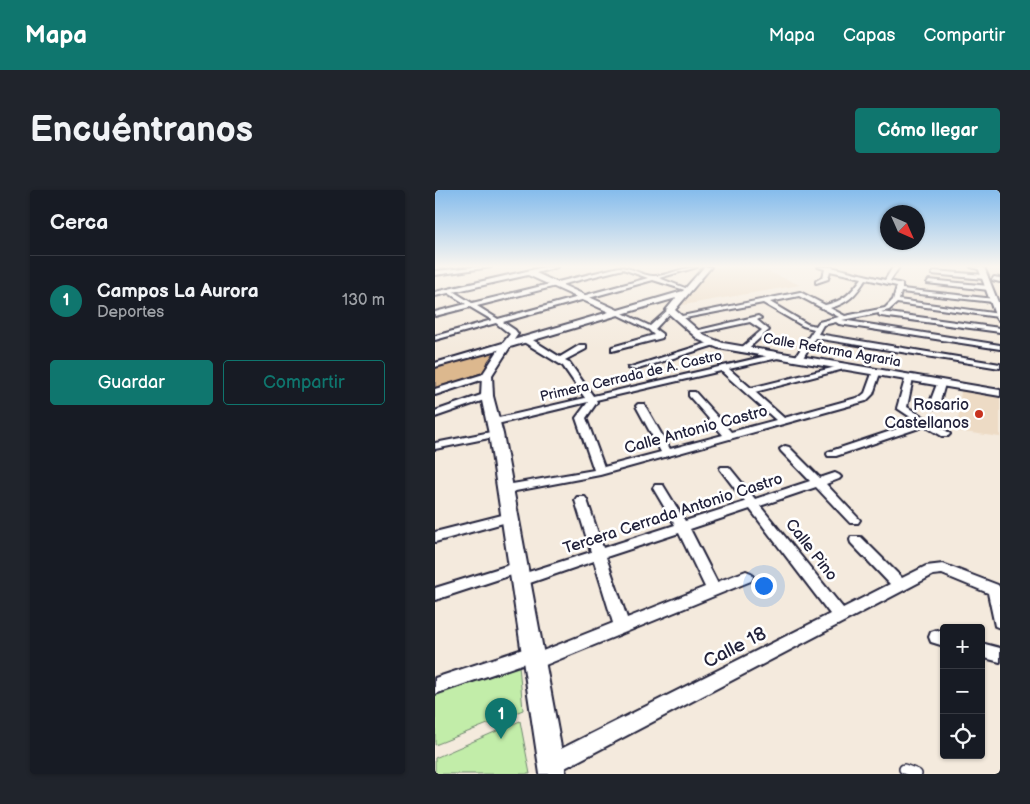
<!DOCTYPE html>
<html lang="es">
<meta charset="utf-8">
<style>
body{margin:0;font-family:"Balsamiq Sans",sans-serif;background:#20242c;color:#f1f3f6}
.controls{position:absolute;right:15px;bottom:15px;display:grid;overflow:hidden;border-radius:5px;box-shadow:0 1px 4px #0004}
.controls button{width:45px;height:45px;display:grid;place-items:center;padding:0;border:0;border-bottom:1px solid #363941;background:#171b24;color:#f1f3f6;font:25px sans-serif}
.compass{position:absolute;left:445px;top:15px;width:45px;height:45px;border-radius:50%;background:#171b24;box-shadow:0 1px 4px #0004;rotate:135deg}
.you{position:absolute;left:328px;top:395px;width:18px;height:18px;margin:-12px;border:4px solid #fff;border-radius:50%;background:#1a73e8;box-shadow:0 0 0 8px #1a73e833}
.badge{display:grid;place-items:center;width:32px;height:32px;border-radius:50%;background:#0f766e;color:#fff;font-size:16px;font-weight:700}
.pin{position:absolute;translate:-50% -41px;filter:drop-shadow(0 1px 2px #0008)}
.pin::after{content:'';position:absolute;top:26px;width:18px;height:15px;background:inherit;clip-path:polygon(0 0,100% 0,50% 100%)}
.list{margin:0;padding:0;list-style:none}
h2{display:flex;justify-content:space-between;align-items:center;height:65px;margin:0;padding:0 20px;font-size:21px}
h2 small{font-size:16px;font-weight:400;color:#9ea1a6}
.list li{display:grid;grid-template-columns:32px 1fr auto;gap:15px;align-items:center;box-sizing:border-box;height:90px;padding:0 20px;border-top:1px solid #363941}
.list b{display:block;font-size:19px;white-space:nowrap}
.list p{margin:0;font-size:16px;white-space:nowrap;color:#9ea1a6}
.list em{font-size:16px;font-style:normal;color:#9ea1a6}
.actions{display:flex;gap:10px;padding:15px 20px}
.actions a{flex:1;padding:11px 0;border:1px solid #0f766e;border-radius:5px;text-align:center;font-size:18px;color:#0f766e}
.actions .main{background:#0f766e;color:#fff}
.icon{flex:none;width:28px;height:28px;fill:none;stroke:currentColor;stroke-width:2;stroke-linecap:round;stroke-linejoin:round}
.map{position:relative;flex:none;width:565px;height:584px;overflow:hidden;border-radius:5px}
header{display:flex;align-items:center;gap:30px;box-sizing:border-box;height:70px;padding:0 25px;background:#0f766e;color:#fff}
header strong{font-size:24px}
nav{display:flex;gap:28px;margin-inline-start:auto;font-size:18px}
.intro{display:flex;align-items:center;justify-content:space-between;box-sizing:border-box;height:120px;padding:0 30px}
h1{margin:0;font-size:35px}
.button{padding:12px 22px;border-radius:5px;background:#0f766e;color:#fff;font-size:18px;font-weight:700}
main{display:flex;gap:30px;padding:0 30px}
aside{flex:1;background:#171b24;border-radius:5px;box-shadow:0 1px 4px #0004}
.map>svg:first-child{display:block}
</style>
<header>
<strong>Mapa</strong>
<nav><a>Mapa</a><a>Capas</a><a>Compartir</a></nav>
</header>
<div class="intro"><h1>Encuéntranos</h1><a class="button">Cómo llegar</a></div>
<main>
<aside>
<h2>Cerca<small></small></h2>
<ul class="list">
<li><span class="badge">1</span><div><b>Campos La Aurora</b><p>Deportes</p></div><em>130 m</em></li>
</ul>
<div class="actions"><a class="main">Guardar</a><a>Compartir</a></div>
</aside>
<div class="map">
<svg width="565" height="584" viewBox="0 0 565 584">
<rect width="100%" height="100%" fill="#f4eadd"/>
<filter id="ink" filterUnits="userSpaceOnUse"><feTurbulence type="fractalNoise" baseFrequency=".02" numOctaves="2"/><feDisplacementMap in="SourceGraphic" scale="10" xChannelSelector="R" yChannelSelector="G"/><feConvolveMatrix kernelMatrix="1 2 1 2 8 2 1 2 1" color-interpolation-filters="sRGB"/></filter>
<g filter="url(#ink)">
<path fill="#eddbc5" d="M275 77H323L365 95 242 116Z
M526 200 565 207V247L522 241Z"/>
<path fill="#c2eda9" stroke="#728872" d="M84 475 88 520 0 555V503Z
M85 531 95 584H0V568Z"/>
<path fill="#dcb88e" stroke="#22223b" d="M62 159 53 171 49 182 0 199V177Z"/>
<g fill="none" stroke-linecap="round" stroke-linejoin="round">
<defs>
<path id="lane" d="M469 579 482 584"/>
<path id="street" d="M38 77H56L0 85V81Z
M184 77C197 77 207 86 218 86 230 87 247 77 262 77L224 88 253 99V101L218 90 68 132 80 140 83 144 74 157 0 177V173L68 153 75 144 61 133 0 150V146L57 130 35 117 0 126V122L31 114 12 102V100H16L37 113ZM188 79 213 88 63 129 42 116Z
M383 77H396L450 90 458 77H464L455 91 467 94V99L560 109 561 110 558 112 466 102 464 110 565 124V126L563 127 462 113 454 120 446 122 565 138V142L446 126 444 125V123L407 130 565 155V159L404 134 401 132 388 135 383 144 565 174V178L380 148 366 171H360L359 169 379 139 368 136 328 113 245 129 242 127 365 102 390 115C409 111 416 103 427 88L395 81 393 89 381 93V91L388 87 390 79ZM431 89 462 96 458 110 450 118 410 126 395 118C414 113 421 104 431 89ZM364 106 404 127 384 132 381 136 372 134 335 112Z
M536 77H549L550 78 547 80Z
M499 81 550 85 553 87 550 89 497 84Z
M559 87 565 88V92L557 90Z
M494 90 554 96 557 98 554 100 492 93Z
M235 118 237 119V121L220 139 227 144V148L177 161V157L219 145 214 140 179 123V121H183L215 136Z
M323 126 326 128 322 130 334 140 309 162H306V158L327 140 315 132 259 144 256 142Z
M87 147H93L125 167 145 155H151V159L130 170 134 172 158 206 340 164 344 166 343 168 294 179 316 198 409 175V179L320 202 349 228 425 207 430 203 438 181 445 183 438 204 431 211 165 285 70 303 66 302 64 299 66 296 159 280 141 228 153 212 58 235 53 232 55 230 150 208 128 176 87 151ZM286 181 341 230 296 242 260 202H254V206L288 245 235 259 209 214H203L201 216 226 262 169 277 151 228 162 212 161 210Z
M276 152 283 154 200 180 193 178Z
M52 183 56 185 55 187 0 205V199Z
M471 186H474L478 188 472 217 513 242 515 244 513 246H507L490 236 401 266H393L392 264 393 262 483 232 462 218Z
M506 191 510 194 504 215 499 218 496 217 494 215 502 194Z
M52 203 55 204V208L0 227V221Z
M61 241 64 242 66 244 64 246 0 259V253Z
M350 256 354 257 385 288 400 283 404 285 406 287 404 289 391 294 425 330 423 333H415L381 297 325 316 408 418 455 394 416 353 415 350 416 347H426L467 388 491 376 508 374 563 395 565 398V438L560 436 553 403 507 384 498 385 124 581 117 584 110 581 107 574 110 567 395 424 315 319 255 339 282 392 311 381 316 383 318 387 316 391 98 480 92 477 90 473 0 504V488L97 456 103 458 105 462 178 433 159 371 86 396 81 394 79 390 81 386 156 362 140 310 142 307H150L152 310 168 358 240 335 218 298 220 295H228L250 331 310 312 285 279 286 277H294L320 309 375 291 346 261 345 259ZM244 343 270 397 192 428 171 367Z
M75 323 79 324 81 327 79 330 0 352V342Z
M84 372 89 373 91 377 89 381 0 410V398Z
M502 440 509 442V456L496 452 494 447 496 442Z
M546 453 565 458V472L546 467Z"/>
<path id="secondary" d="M109 77H122L101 83 183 120 248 101 269 77H276L240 120 270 146 288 153 565 200V206L283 158 264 150 232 122 231 120 241 108 75 157 57 185 58 206 68 244 131 584H105L54 244 46 206 47 185 68 153 174 122 93 85 0 106V102Z
M543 77H549L565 117V131L561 128Z"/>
</defs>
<use href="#lane" stroke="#22223b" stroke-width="12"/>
<use href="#street" stroke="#22223b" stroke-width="4"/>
<use href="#secondary" stroke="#22223b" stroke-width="4"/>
<use href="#lane" stroke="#fff" stroke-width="9"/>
<use href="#street" fill="#fff" fill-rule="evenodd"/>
<use href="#secondary" fill="#fff" fill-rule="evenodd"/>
</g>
</g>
<linearGradient id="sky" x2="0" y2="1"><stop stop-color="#85bcec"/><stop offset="0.48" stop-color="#faf6f0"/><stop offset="1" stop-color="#faf6f0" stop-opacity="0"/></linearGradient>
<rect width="565" height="159" fill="url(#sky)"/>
<circle fill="#c8321e" stroke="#fff" stroke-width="2" cx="544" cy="224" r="5"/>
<g text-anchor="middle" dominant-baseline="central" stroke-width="5" stroke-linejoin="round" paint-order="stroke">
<g font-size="14" fill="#22223b" stroke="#fff">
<text transform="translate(397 160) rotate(10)">Calle Reforma Agraria</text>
<text transform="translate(196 186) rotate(-13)">Primera Cerrada de A. Castro</text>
</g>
<g font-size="16" fill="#22223b" stroke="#fff" text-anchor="end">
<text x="534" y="215">Rosario<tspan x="534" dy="18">Castellanos</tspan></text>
</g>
<g font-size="16" fill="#22223b" stroke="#fff">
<text transform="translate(261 240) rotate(-15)">Calle Antonio Castro</text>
<text transform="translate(238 324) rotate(-18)">Tercera Cerrada Antonio Castro</text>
<text transform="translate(376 360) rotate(52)">Calle Pino</text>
</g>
<g font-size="19" fill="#22223b" stroke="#fff">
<text transform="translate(300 458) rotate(-27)">Calle 18</text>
</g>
</g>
</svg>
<div class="controls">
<button>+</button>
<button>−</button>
<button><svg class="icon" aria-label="locate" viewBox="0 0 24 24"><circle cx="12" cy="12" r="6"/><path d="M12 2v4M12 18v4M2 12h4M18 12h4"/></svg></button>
</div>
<svg class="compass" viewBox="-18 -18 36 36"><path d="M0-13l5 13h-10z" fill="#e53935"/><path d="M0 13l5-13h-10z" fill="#9ea1a6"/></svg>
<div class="you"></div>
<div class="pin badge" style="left:66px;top:549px">1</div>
</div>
</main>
